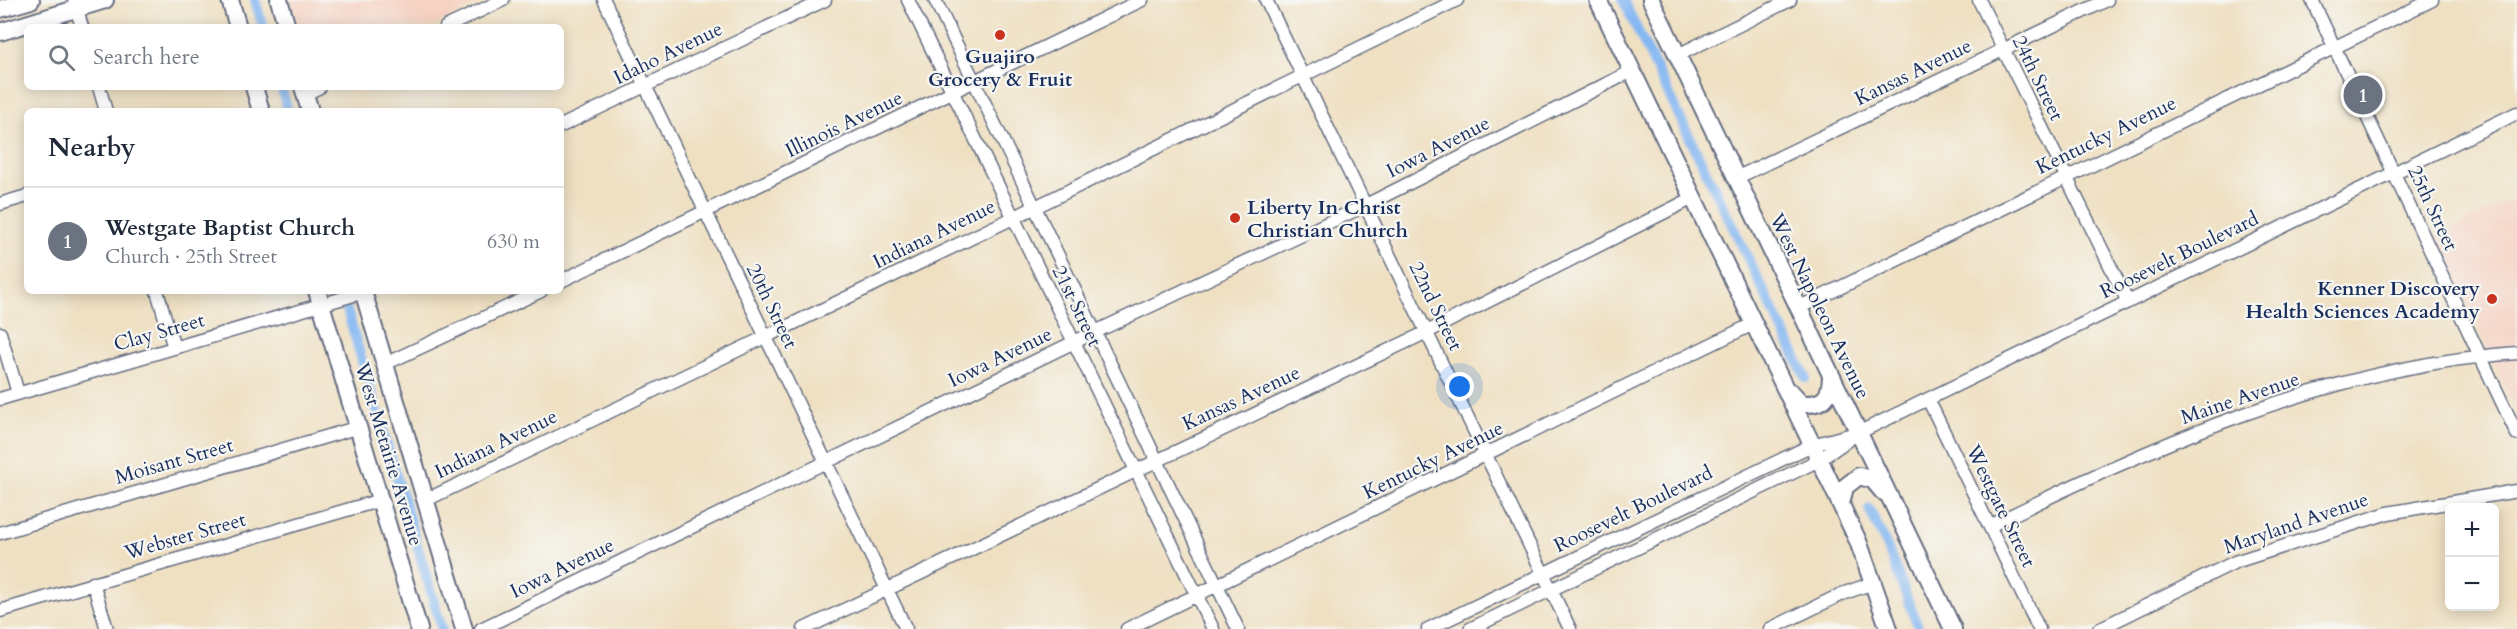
<!DOCTYPE html>
<meta charset="utf-8">
<style>
body{margin:0;font-family:Cardo,serif;background:#f2f2f3;color:#1f2937}
.controls{position:absolute;right:18px;bottom:18px;display:grid;overflow:hidden;border-radius:9px;box-shadow:0 3px 15px #0003}
.controls button{width:54px;height:54px;display:grid;place-items:center;padding:0;border:0;border-bottom:2px solid #e0e1e3;background:#fff;color:#1f2937;font:30px sans-serif}
.you{position:absolute;left:1460px;top:387px;width:21px;height:21px;margin:-15px;border:4px solid #fff;border-radius:50%;background:#1a73e8;box-shadow:0 0 0 9px #1a73e833}
.badge{display:grid;place-items:center;width:39px;height:39px;border-radius:50%;background:#c8321e;color:#fff;font-size:20px;font-weight:700}
.pin{position:absolute;translate:-50% -50%;border:3px solid #fff;box-shadow:0 2px 6px #0006}
.list{margin:0;padding:0;list-style:none}
h2{display:flex;justify-content:space-between;align-items:center;height:78px;margin:0;padding:0 24px;font-size:26px}
h2 small{font-size:20px;font-weight:400;color:#747a83}
.list li{display:grid;grid-template-columns:39px 1fr auto;gap:18px;align-items:center;box-sizing:border-box;height:108px;padding:0 24px;border-top:2px solid #e0e1e3}
.list b{display:block;font-size:22px;white-space:nowrap}
.list p{margin:0;font-size:20px;white-space:nowrap;color:#747a83}
.list em{font-size:20px;font-style:normal;color:#747a83}
.icon{flex:none;width:33px;height:33px;fill:none;stroke:currentColor;stroke-width:2;stroke-linecap:round;stroke-linejoin:round}
.map{position:relative;flex:none;width:2517px;height:629px;overflow:hidden}
.search{position:absolute;background:#fff;box-shadow:0 3px 15px #0003;left:24px;top:24px;width:540px;height:66px;display:flex;align-items:center;gap:15px;box-sizing:border-box;padding:0 21px;border-radius:9px;color:#747a83;font-size:22px}
.panel{position:absolute;background:#fff;box-shadow:0 3px 15px #0003;left:24px;top:108px;width:540px;height:186px;border-radius:9px}
.map>svg:first-child{display:block}
</style>
<div class="map">
<svg width="2517" height="629" viewBox="0 0 2517 629">
<rect width="100%" height="100%" fill="#f6f6f2"/>
<filter id="ink" filterUnits="userSpaceOnUse"><feTurbulence type="fractalNoise" baseFrequency=".0167" numOctaves="2"/><feDisplacementMap in="SourceGraphic" scale="12" xChannelSelector="R" yChannelSelector="G"/><feConvolveMatrix kernelMatrix="1 2 1 2 8 2 1 2 1" color-interpolation-filters="sRGB"/></filter>
<filter id="wash" filterUnits="userSpaceOnUse"><feTurbulence type="fractalNoise" baseFrequency=".008" numOctaves="4" result="noise"/><feDisplacementMap in="SourceGraphic" scale="24" xChannelSelector="R" yChannelSelector="G"/><feGaussianBlur stdDeviation="1.35" result="paint"/><feColorMatrix in="noise" values="0 0 0 0 0 0 0 0 0 0 0 0 0 0 0 0 0 1.4 0 .05"/><feComposite in="paint" operator="in"/></filter>
<g filter="url(#wash)">
<rect width="100%" height="100%" fill="#efe0c2"/>
<path fill="#f5d2c2" d="M290 0H485L431 27H297Z
M2517 197V414L2438 236Z"/>
<g fill="none" stroke-linecap="round" stroke-linejoin="round">
<path stroke="#85b8f2" stroke-width="10" d="M255 0 263 27
M1623 0 1806 378
M281 87 288 111
M347 310 442 629
M1869 509 1887 546 1919 629"/>
</g>
</g>
<g filter="url(#ink)">
<g fill="none" stroke-linecap="round" stroke-linejoin="round">
<defs>
<path id="minor" d="M74 0 82 27
M604 0 906 629
M908 0 1213 629
M935 0 1238 629
M1266 0 1570 629
M1979 0 2128 302
M2312 0 2517 434
M446 27 503 0
M1678 55 1790 0
M99 87 106 111
M305 94 320 87
M561 126 825 0
M1736 178 2107 0
M0 204 27 196
M561 281 1142 0
M157 291 174 348
M1798 308 2432 0
M0 333 18 393
M385 364 541 291
M0 399 364 292
M1928 399 2039 629
M426 500 1013 218 1457 0
M1990 526C2154 444 2332 366 2517 353
M0 533 359 427
M93 583 107 629
M0 611 381 500
M481 629 1095 332 1366 205 1632 71
M804 629 1427 332 1693 198
M1127 629 1755 323
M1428 629 1812 445 1849 435
M1470 629 1819 460 1858 433 2517 113
M1770 629 1842 594 1873 583
M2099 629 2235 562 2388 513 2517 491"/>
<path id="major" d="M230 0 238 27
M279 0 287 27
M1598 0 1833 488 1858 541 1889 629
M1651 0 1953 629
M0 9 31 0
M0 32 105 0
M254 87 261 111
M303 87 310 111
M317 291 419 629
M363 291 464 629
M1791 392 1802 404C1824 405 1830 398 1831 377
M1841 504 1845 487 1859 476 1873 480 1883 492"/>
</defs>
<use href="#minor" stroke="#656d81" stroke-width="15"/>
<use href="#major" stroke="#656d81" stroke-width="20"/>
<use href="#minor" stroke="#fff" stroke-width="12"/>
<use href="#major" stroke="#fff" stroke-width="16"/>
</g>
</g>
<g fill="#c8321e" stroke="#f6f6f2" stroke-width="2">
<circle cx="1000" cy="35" r="6"/>
<circle cx="1235" cy="218" r="6"/>
<circle cx="2492" cy="299" r="6"/>
</g>
<g text-anchor="middle" dominant-baseline="central" stroke-width="4.5" stroke-linejoin="round" paint-order="stroke">
<g font-size="20" fill="#1b2f5e" stroke="#f6f6f2">
<text transform="translate(668 53) rotate(-26)">Idaho Avenue</text>
<text transform="translate(1913 72) rotate(-26)">Kansas Avenue</text>
<text transform="translate(2038 78) rotate(64)">24th Street</text>
<text transform="translate(844 124) rotate(-26)">Illinois Avenue</text>
<text transform="translate(2106 135) rotate(-26)">Kentucky Avenue</text>
<text transform="translate(1438 147) rotate(-27)">Iowa Avenue</text>
<text transform="translate(2433 208) rotate(65)">25th Street</text>
<text transform="translate(934 234) rotate(-26)">Indiana Avenue</text>
<text transform="translate(2179 255) rotate(-26)">Roosevelt Boulevard</text>
<text transform="translate(772 306) rotate(64)">20th Street</text>
<text transform="translate(1077 306) rotate(64)">21st Street</text>
<text transform="translate(1436 306) rotate(64)">22nd Street</text>
<text transform="translate(1820 306) rotate(64)">West Napoleon Avenue</text>
<text transform="translate(159 332) rotate(-16)">Clay Street</text>
<text transform="translate(1000 357) rotate(-26)">Iowa Avenue</text>
<text transform="translate(1241 398) rotate(-25)">Kansas Avenue</text>
<text transform="translate(2240 398) rotate(-19)">Maine Avenue</text>
<text transform="translate(496 444) rotate(-26)">Indiana Avenue</text>
<text transform="translate(389 454) rotate(73)">West Metairie Avenue</text>
<text transform="translate(1433 460) rotate(-26)">Kentucky Avenue</text>
<text transform="translate(174 461) rotate(-16)">Moisant Street</text>
<text transform="translate(2001 506) rotate(64)">Westgate Street</text>
<text transform="translate(1633 509) rotate(-26)">Roosevelt Boulevard</text>
<text transform="translate(2296 523) rotate(-19)">Maryland Avenue</text>
<text transform="translate(185 536) rotate(-16)">Webster Street</text>
<text transform="translate(562 568) rotate(-26)">Iowa Avenue</text>
</g>
<g font-size="20" font-weight="bold" fill="#1b2f5e" stroke="#f6f6f2">
<text x="1000" y="56">Guajiro<tspan x="1000" dy="23">Grocery &amp; Fruit</tspan></text>
<text x="1247" y="207" text-anchor="start">Liberty In Christ<tspan x="1247" dy="23">Christian Church</tspan></text>
<text x="2480" y="288" text-anchor="end">Kenner Discovery<tspan x="2480" dy="23">Health Sciences Academy</tspan></text>
</g>
</g>
</svg>
<div class="controls">
<button>+</button>
<button>−</button>
</div>
<div class="you"></div>
<div class="pin badge" style="left:2363px;top:95px;background:#6b7280">1</div>
<div class="search"><svg class="icon" aria-label="search" viewBox="0 0 24 24"><circle cx="10" cy="10" r="6"/><path d="M15 15l6 6"/></svg>Search here</div>
<section class="panel">
<h2>Nearby<small></small></h2>
<ul class="list">
<li><span class="badge" style="background:#6b7280">1</span><div><b>Westgate Baptist Church</b><p>Church · 25th Street</p></div><em>630 m</em></li>
</ul>
</section>
</div>
